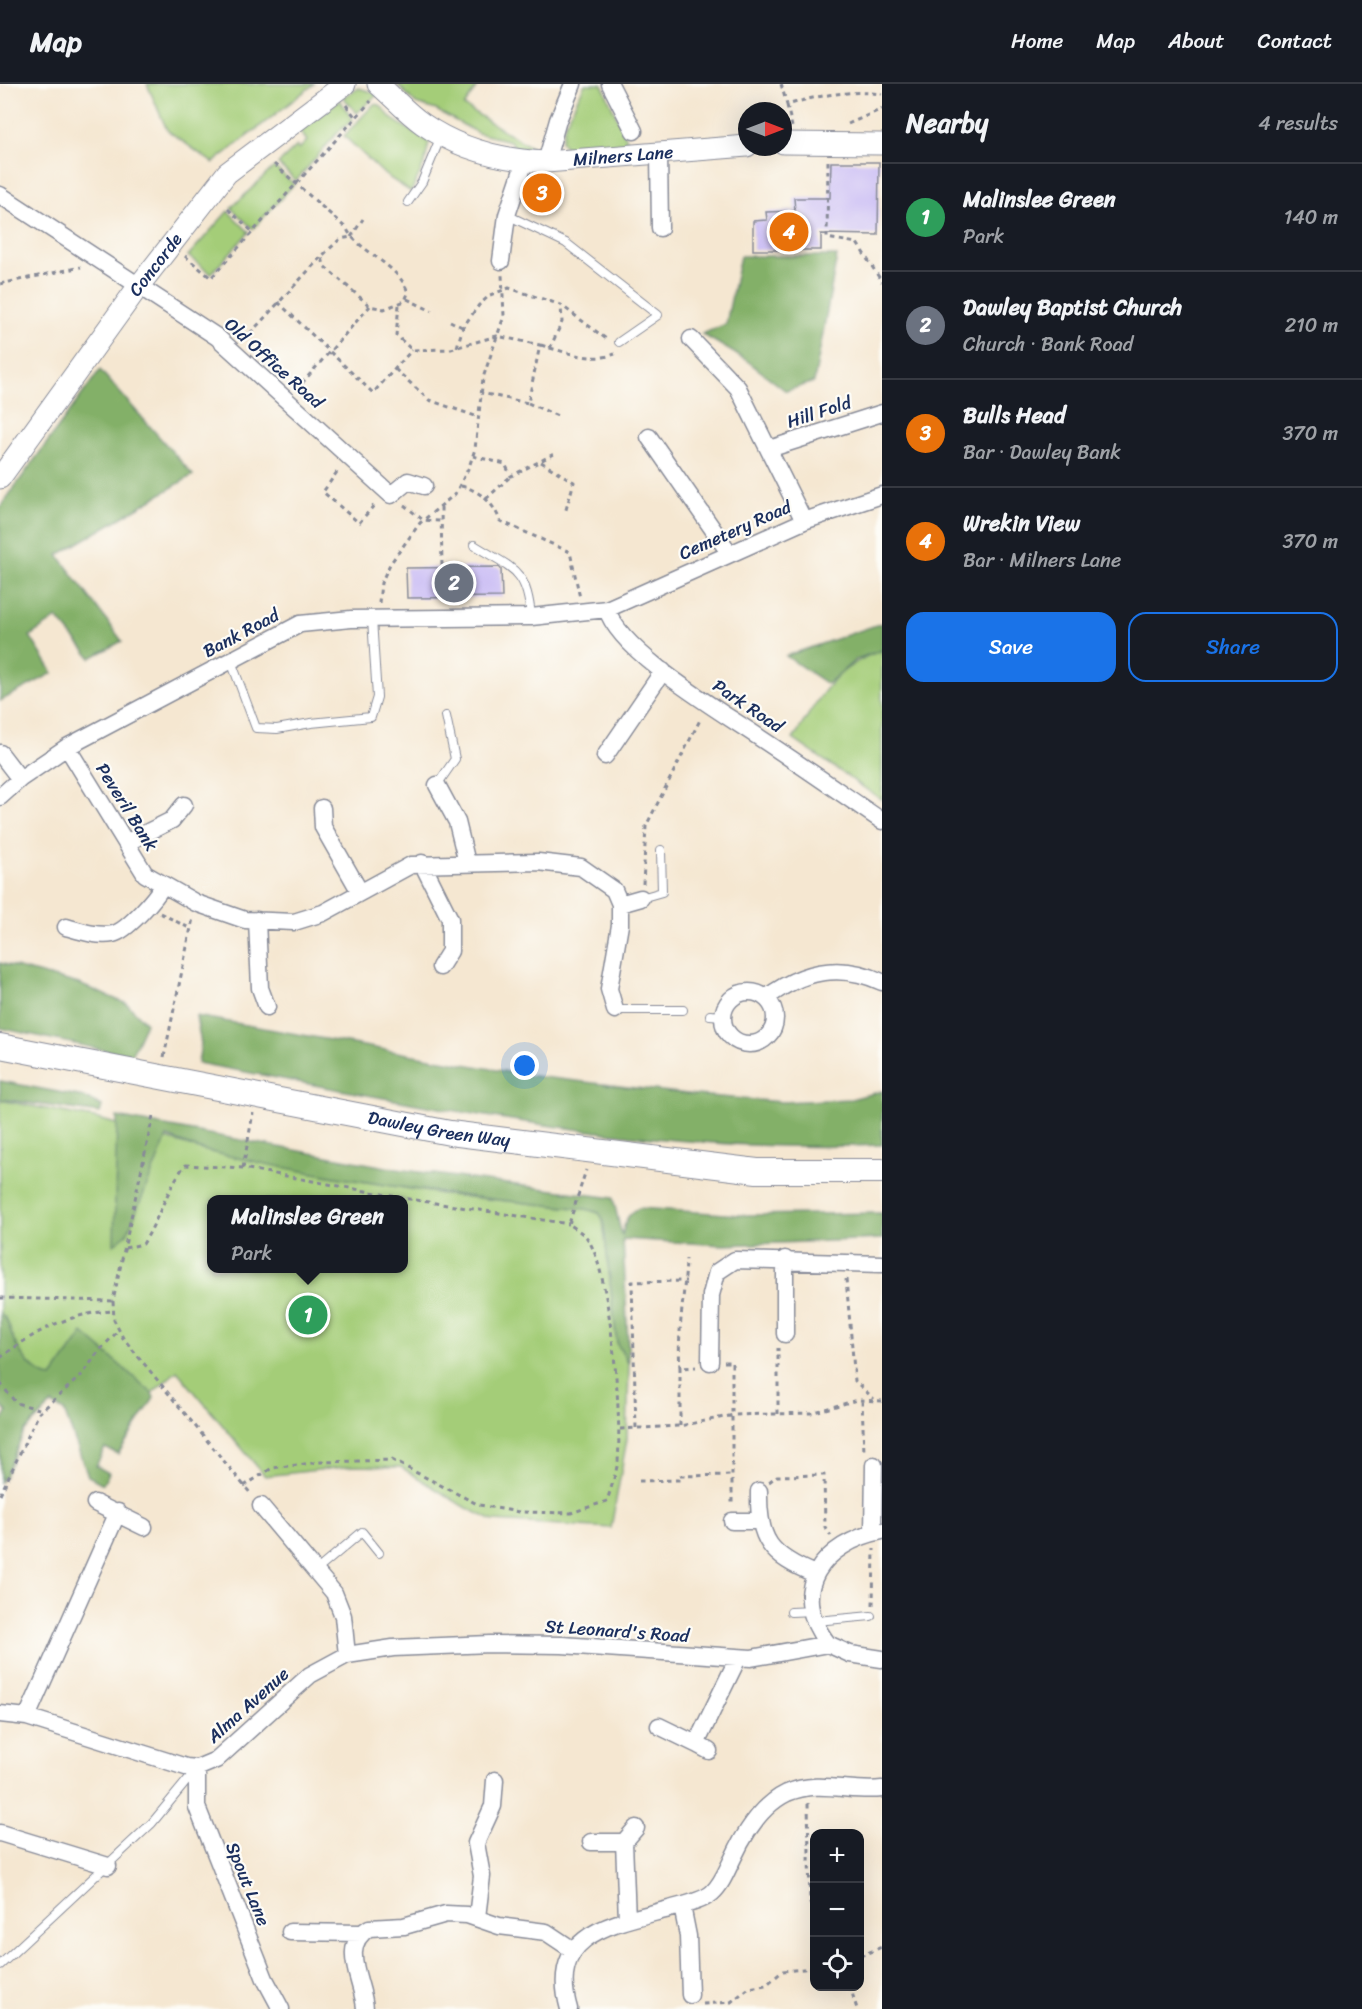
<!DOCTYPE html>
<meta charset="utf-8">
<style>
body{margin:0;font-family:Sriracha,sans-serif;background:#20242c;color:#f1f3f6}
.controls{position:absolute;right:18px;bottom:18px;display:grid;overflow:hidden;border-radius:12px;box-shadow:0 6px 24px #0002}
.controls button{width:54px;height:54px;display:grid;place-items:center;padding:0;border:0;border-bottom:2px solid #363941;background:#171b24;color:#f1f3f6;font:30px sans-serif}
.compass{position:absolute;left:738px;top:18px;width:54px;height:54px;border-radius:50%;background:#171b24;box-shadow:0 6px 24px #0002;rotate:90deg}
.you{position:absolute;left:525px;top:982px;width:21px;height:21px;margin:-15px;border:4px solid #fff;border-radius:50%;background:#1a73e8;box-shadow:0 0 0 9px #1a73e833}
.badge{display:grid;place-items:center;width:39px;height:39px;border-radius:50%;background:#1a73e8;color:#fff;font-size:20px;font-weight:700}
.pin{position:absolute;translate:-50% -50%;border:3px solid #fff;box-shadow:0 2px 6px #0006}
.popup{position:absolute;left:207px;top:1111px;width:201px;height:78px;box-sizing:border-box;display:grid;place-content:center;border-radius:12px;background:#171b24;filter:drop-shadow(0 2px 4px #0005);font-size:20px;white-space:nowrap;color:#9ea1a6}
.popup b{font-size:22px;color:#f1f3f6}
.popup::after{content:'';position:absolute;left:50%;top:100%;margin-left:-12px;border:12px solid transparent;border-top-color:#171b24}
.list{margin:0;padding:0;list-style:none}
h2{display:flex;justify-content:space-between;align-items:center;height:78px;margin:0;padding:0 24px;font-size:26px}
h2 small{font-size:20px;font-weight:400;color:#9ea1a6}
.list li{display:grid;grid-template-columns:39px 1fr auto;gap:18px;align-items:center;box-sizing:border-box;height:108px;padding:0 24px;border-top:2px solid #363941}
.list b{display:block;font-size:22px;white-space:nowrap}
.list p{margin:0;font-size:20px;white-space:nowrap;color:#9ea1a6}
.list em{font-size:20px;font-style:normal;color:#9ea1a6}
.actions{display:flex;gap:12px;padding:18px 24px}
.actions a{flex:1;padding:14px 0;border:2px solid #1a73e8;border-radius:18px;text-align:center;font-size:21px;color:#1a73e8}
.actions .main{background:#1a73e8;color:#fff}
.icon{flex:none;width:33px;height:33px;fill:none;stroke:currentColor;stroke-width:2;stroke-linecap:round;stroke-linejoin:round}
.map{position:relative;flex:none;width:882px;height:1925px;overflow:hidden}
header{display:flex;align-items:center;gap:36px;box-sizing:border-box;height:84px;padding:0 30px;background:#171b24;border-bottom:2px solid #363941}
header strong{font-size:28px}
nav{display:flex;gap:33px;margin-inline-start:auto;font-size:21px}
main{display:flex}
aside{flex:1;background:#171b24}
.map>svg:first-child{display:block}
</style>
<header>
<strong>Map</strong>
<nav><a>Home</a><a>Map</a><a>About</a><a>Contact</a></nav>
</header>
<main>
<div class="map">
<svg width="882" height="1925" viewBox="0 0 882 1925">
<rect width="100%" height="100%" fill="#fdfcf7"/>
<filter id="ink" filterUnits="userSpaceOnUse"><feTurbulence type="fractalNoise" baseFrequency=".0167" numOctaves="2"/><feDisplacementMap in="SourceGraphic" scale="12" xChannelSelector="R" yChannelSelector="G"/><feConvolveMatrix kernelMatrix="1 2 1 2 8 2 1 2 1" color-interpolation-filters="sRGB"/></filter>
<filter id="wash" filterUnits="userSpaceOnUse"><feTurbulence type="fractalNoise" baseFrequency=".008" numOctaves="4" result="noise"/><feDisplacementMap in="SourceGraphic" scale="24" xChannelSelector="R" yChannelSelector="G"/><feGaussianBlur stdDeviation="1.35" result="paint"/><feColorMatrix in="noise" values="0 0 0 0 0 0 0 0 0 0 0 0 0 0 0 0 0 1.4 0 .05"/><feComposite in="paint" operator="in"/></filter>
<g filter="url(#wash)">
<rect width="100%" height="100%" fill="#f5e7d1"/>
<path fill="#a4cd78" stroke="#607e6b" stroke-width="1.5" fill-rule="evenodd" d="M147 0H314L213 79 167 46Z
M397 0H479L464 22 531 63 528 66 515 64 510 57 478 49 436 26 416 20Z
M585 0H602L631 65 569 67 561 58 565 40Z
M359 4 378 10 357 29 343 13Z
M340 16 353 36 339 47 296 97 278 80 297 62 299 65 307 57 300 47Z
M374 20 380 21 392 35 429 58 425 78 411 108 385 91 344 52Z
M274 83 294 100 253 145 231 124Z
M228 127 249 148 211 190 188 172Z
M882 566V716L793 655C820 613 832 584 882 566Z
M0 1016 99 1035 203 1066 335 1093 448 1111 586 1125 599 1129 603 1135 617 1260 629 1280 627 1355 611 1444 493 1437 461 1421 401 1383 354 1382 265 1392 177 1287 152 1309 83 1250 52 1294C35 1292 19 1268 13 1254 9 1245 9 1235 0 1229ZM212 1116H404V1184H212Z"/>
<path fill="#83b068" stroke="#4f7063" stroke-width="1.5" d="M740 172H837L814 298 786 307 746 276 702 250 726 240Z
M100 286 193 391 58 471 122 557 91 574 57 534 30 552 53 589 0 617V423Z
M882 539V566L857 575 827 600 786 572Z
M0 879 79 900 127 920 146 939 131 972 0 944Z
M196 932 525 991 696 1011 782 1018 851 1015 882 1007V1061C652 1072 423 1021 198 979L201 960Z
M0 997 84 1013 102 1022 100 1029 0 1015Z
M117 1033 397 1085 613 1114 622 1152C625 1138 625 1132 639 1124L740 1131 882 1129V1155L724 1161 623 1155 629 1280 617 1260 603 1135 599 1129 586 1125C458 1113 331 1096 206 1067 193 1064 180 1057 167 1053L127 1150 114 1160Z
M0 1229C9 1235 9 1245 13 1254 19 1268 35 1293 52 1293L83 1249 152 1309 154 1314 118 1370 105 1364 96 1382 109 1389 103 1400 88 1392 64 1327 52 1320 24 1348 5 1392 0 1398V1341L7 1328 0 1320Z"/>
<g id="blocks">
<path fill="#c8baf4" d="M831 78H879L878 151 821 150V166H753V137L767 136 766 128 795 127 794 114H830Z
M499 483 501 485 502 513 407 514 406 484Z"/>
</g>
</g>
<g filter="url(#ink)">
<use href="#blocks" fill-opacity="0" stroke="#888b98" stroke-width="1.5"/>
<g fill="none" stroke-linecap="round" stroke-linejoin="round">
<defs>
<path id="service" d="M408 118 422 98 441 52
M507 131 566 159 658 231 619 258
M474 461C512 485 527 484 531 533
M231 577 256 644 277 645 311 639 371 633 377 613 372 535
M437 701 455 675 446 632
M641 814 662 808 661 766
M615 926H683
M710 931 722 932
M317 1486 362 1448 379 1469
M791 1528 813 1527
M816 1537 871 1532
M0 1881 152 1739 195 1687"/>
<path id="minor" d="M610 0 634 47
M659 68 660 144
M546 78 558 36 573 0
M0 111 217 253 391 411 408 397 424 402
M501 177 507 131 525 77
M691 255 738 304 804 437
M649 353 730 470
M769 365 882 329
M607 525C619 568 722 628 760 654 801 681 841 709 882 737
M67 663 145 790 196 819 245 836 294 838 323 829 411 781 538 778 581 783 614 806 620 820V841L609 905 615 926
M0 669 20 695
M605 672 663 587
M437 701 457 738 467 779
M0 713 20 695 67 663 300 540 351 535 531 533 607 525 804 437 882 411
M322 724 323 743 360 808
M126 759 172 736 184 721
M422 779 450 835V867L440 883
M620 820 641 814
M257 836 260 904 267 923
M66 843C80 847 98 853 113 850 127 847 156 814 163 801
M723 934a26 26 0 1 1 52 0a26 26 0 1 1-52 0Z
M766 914C802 887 840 878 882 898
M785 1175V1250
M710 1278 711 1211 717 1188 735 1176 882 1180
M759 1407C758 1456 770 1472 815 1490
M95 1419 144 1443
M732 1437H760
M873 1449 874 1381
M828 1560C786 1506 823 1459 882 1447
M347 1571 393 1564 490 1560 562 1561 751 1574 828 1560 850 1570 882 1575
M0 1630 27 1633 186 1683 197 1684 216 1676 310 1591 347 1571 343 1532 334 1509 261 1422
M27 1633 118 1428
M659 1642 696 1660 738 1574
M696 1660 709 1667
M197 1684V1723L265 1895 281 1925
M0 1749 108 1782
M591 1758H624L636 1744
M624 1758 627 1836
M682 1822 688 1852 690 1911
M477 1833 482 1792 476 1759 493 1722 495 1696
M290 1848 362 1849
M365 1925C364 1898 338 1863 369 1844L404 1842 446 1830 467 1831 499 1842 546 1848 573 1866
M569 1925C547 1849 612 1840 669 1825 683 1821 701 1818 712 1809 722 1800 727 1786 733 1774 744 1750 762 1721 787 1709 819 1695 850 1709 882 1705"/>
<g id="tertiary">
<path id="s1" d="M378 0C393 13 407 29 423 40 459 65 503 76 546 78L747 62"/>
<path d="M783 59 882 60"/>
<path id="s2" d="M0 394 138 203 227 89 345 0"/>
</g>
<g id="secondary">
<path id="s3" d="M0 962 450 1049 757 1087H882"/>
</g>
</defs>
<use href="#service" stroke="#888b98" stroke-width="10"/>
<use href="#minor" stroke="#888b98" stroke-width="19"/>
<use href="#tertiary" stroke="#888b98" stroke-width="23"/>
<use href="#secondary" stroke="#888b98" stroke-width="26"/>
<path stroke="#888b98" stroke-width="3" stroke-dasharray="4.5 4.5" stroke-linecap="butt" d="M781 0 787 21C819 11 848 6 882 10
M346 21 356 34
M787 21 792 43
M848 40 882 25
M828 77 827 154 857 159 882 198
M274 80 347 145C355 165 401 182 408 209L405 217 384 225 370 222 324 182 322 172 340 155 351 153
M228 125 253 148
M351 153 363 135
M185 172 211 194 371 17
M0 200 81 183
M407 215 432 227
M278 218 373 309 412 266
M399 221 396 251 412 266 451 265 497 252 540 261 528 319 481 309
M450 237 462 243
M244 256 321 173
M541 261 550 264 562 238 561 221
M457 263 463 243 479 221 490 211 509 204 561 221 609 257
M550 264C573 270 593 278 615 270
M395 285 429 316 478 333
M296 306 370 222
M528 319 560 333
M473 372 505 380 511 392 556 369
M541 378 574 398 565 429
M337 388 323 408 359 439 376 419
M461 402C479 406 494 419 500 437L570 468 580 514
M486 415 511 392
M404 421 423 436 440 437
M441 423 442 484
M379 519 381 499 390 480 420 439 455 410 469 383 475 365 483 294 504 232 502 191
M643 800 646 742 701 634
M160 829 191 845
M164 973 193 834
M153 1032 113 1217 114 1236 123 1254 251 1410
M243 1084 253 1029
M125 1164 143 1160C159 1134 167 1105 185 1081L243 1084 403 1114 569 1140
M846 1195 855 1297 874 1315
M0 1214 113 1217
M0 1274C36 1247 66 1230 112 1227
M724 1278H732V1423
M680 1284C677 1247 685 1212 686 1175
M0 1299 16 1319 43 1326
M862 1316 864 1369
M778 1330V1264
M680 1342V1284L696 1283
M636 1344 632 1198 686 1197
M620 1345 680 1342 734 1331 811 1329 857 1316 882 1317
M639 1397 680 1396V1392L733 1391
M769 1398 777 1392 824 1391 825 1443 831 1452
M244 1402 272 1384 321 1378 392 1376 479 1421 519 1428 571 1429 607 1417C611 1404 616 1390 618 1377 622 1335 611 1186 587 1154 583 1149 574 1144 569 1140L586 1086
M0 1411 39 1329 83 1290 98 1268 119 1246
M873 1521 874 1465
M808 1719 810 1819 814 1827
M860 1872 882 1863
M850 1902 857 1925
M703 1920 731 1918 749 1904 766 1901 783 1887 814 1884"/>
<use href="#service" stroke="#fff" stroke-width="8"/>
<use href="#minor" stroke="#fff" stroke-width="16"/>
<use href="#tertiary" stroke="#fff" stroke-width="21"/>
<use href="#secondary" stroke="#fff" stroke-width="24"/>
</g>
</g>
<g text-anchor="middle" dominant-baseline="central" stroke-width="4.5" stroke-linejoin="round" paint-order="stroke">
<g font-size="18" fill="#1b2f5e" stroke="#fdfcf7">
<text stroke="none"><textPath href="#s1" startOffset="268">Milners Lane</textPath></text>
<text stroke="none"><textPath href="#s2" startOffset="264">Concorde</textPath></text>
<text transform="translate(274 279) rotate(42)">Old Office Road</text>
<text transform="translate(819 328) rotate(-18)">Hill Fold</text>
<text transform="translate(735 446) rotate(-24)">Cemetery Road</text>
<text transform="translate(241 549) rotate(-28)">Bank Road</text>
<text transform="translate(748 622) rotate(34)">Park Road</text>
<text transform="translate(127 723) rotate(58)">Peveril Bank</text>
<text stroke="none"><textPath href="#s3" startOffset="447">Dawley Green Way</textPath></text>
<text transform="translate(617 1547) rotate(4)">St Leonard's Road</text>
<text transform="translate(248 1621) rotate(-42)">Alma Avenue</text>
<text transform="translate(248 1800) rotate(68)">Spout Lane</text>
</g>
</g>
</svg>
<div class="controls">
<button>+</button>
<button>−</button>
<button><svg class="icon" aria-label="locate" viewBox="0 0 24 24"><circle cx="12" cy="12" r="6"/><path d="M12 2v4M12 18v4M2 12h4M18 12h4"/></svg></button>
</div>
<svg class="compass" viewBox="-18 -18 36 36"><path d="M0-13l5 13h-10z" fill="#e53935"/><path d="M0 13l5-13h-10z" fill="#9ea1a6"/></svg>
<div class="you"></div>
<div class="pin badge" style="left:308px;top:1231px;background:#2e9e5b">1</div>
<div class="popup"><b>Malinslee Green</b>Park</div>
<div class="pin badge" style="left:454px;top:499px;background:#6b7280">2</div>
<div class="pin badge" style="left:542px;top:109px;background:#e8710a">3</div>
<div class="pin badge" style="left:789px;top:148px;background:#e8710a">4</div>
</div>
<aside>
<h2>Nearby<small>4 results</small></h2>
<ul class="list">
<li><span class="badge" style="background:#2e9e5b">1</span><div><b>Malinslee Green</b><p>Park</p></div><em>140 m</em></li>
<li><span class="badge" style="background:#6b7280">2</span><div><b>Dawley Baptist Church</b><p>Church · Bank Road</p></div><em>210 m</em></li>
<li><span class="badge" style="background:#e8710a">3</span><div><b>Bulls Head</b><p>Bar · Dawley Bank</p></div><em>370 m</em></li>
<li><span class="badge" style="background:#e8710a">4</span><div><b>Wrekin View</b><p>Bar · Milners Lane</p></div><em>370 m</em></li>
</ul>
<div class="actions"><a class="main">Save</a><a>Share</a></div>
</aside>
</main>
